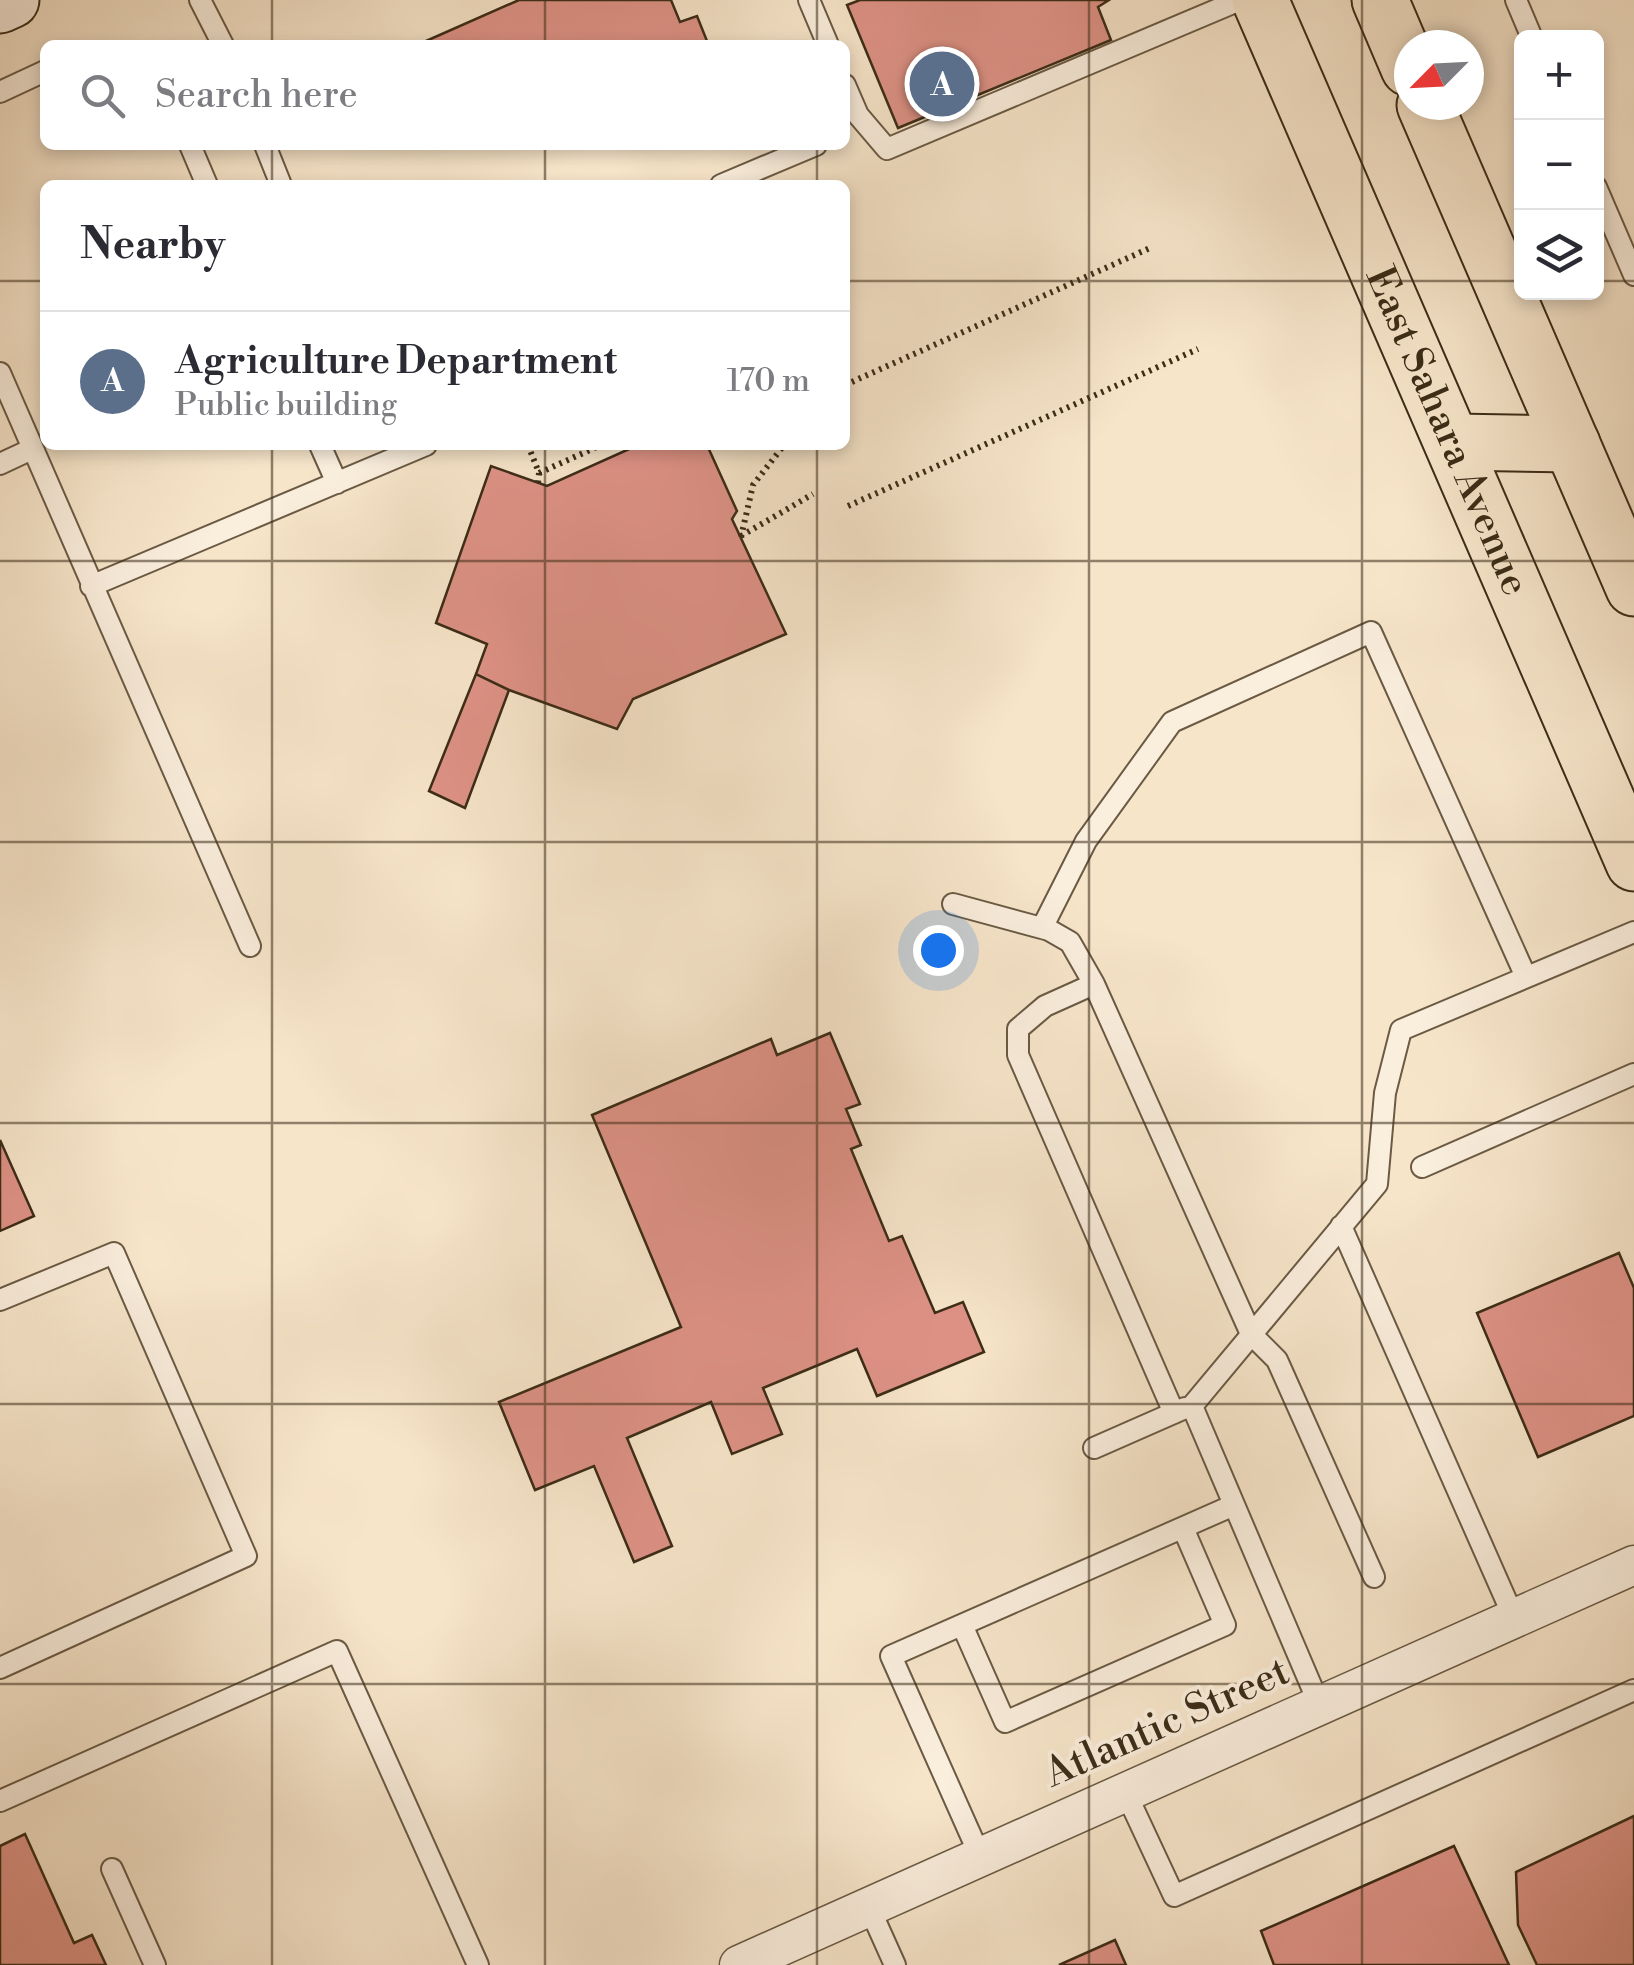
<!DOCTYPE html>
<meta charset="utf-8">
<style>
body{margin:0;font-family:"Libre Bodoni",serif;background:#f2f2f3;color:#2b2b33}
.controls{position:absolute;right:30px;top:30px;display:grid;overflow:hidden;border-radius:15px;box-shadow:0 5px 15px #0003}
.controls button{width:90px;height:90px;display:grid;place-items:center;padding:0;border:0;border-bottom:2px solid #e1e1e2;background:#fff;color:#2b2b33;font:50px sans-serif}
.compass{position:absolute;left:1394px;top:30px;width:90px;height:90px;border-radius:50%;background:#fff;box-shadow:0 5px 15px #0003;rotate:246deg}
.you{position:absolute;left:938px;top:950px;width:35px;height:35px;margin:-25px;border:8px solid #fff;border-radius:50%;background:#1a73e8;box-shadow:0 0 0 15px #1a73e833}
.badge{display:grid;place-items:center;width:65px;height:65px;border-radius:50%;background:#d93025;color:#fff;font-size:32px;font-weight:700}
.pin{position:absolute;translate:-50% -50%;border:5px solid #fff;box-shadow:0 2px 10px #0006}
.list{margin:0;padding:0;list-style:none}
h2{display:flex;justify-content:space-between;align-items:center;height:130px;margin:0;padding:0 40px;font-size:42px}
h2 small{font-size:32px;font-weight:400;color:#7c7c81}
.list li{display:grid;grid-template-columns:65px 1fr auto;gap:30px;align-items:center;box-sizing:border-box;height:140px;padding:0 40px;border-top:2px solid #e1e1e2}
.list b{display:block;font-size:38px;white-space:nowrap}
.list p{margin:0;font-size:32px;white-space:nowrap;color:#7c7c81}
.list em{font-size:32px;font-style:normal;color:#7c7c81}
.icon{flex:none;width:55px;height:55px;fill:none;stroke:currentColor;stroke-width:2;stroke-linecap:round;stroke-linejoin:round}
.map{position:relative;flex:none;width:1634px;height:1965px;overflow:hidden}
.search{position:absolute;background:#fff;box-shadow:0 5px 15px #0003;left:40px;top:40px;width:810px;height:110px;display:flex;align-items:center;gap:25px;box-sizing:border-box;padding:0 35px;border-radius:15px;color:#7c7c81;font-size:38px}
.panel{position:absolute;background:#fff;box-shadow:0 5px 15px #0003;left:40px;top:180px;width:810px;height:270px;border-radius:15px}
.map>svg:first-child{display:block}
</style>
<div class="map">
<svg width="1634" height="1965" viewBox="0 0 1634 1965">
<rect width="100%" height="100%" fill="#f7e5ca"/>
<filter id="stains"><feTurbulence type="fractalNoise" baseFrequency=".002" numOctaves="4"/><feColorMatrix values="0 0 0 0 .2 0 0 0 0 .09 0 0 0 0 .02 0 0 0 .5 -.17"/></filter>
<radialGradient id="worn" r=".72"><stop offset=".6" stop-color="#630" stop-opacity="0"/><stop offset="1" stop-color="#630" stop-opacity=".3"/></radialGradient>
<path fill="#de9286" stroke="#3b2c17" stroke-width="2.5" d="M519 0H671L680 22 697 16 707 41 697 45H417Z
M860 0H1109L1098 7 1111 40 898 128 847 5Z
M638 445H707L737 511 732 519 786 634 633 699 617 729 509 690 476 674 487 644 436 623 491 466 547 486Z
M476 674 509 690 465 808 429 791Z
M830 1033 860 1104 846 1109 861 1145 851 1149 889 1241 902 1236 935 1313 963 1302 984 1352 877 1396 857 1349 763 1388 782 1434 732 1454 711 1402 627 1438 672 1546 634 1562 594 1466 535 1490 499 1402 681 1327 592 1115 771 1039 777 1055Z
M0 1140 34 1216 0 1231Z
M1619 1253 1634 1288V1416L1538 1457 1477 1313Z
M1634 1816V1965H1537L1518 1925 1516 1872Z
M25 1834 74 1943 92 1935 106 1965H0V1846Z
M1454 1846 1509 1965H1274L1261 1931Z
M1115 1940 1126 1965H1059Z"/>
<g fill="none" stroke-linecap="round" stroke-linejoin="round">
<defs>
<path id="service" d="M200 0 223 45
M809 0 828 45
M1516 0 1532 38
M845 85 858 115 887 149 1240 0
M0 92 45 71
M190 145 207 185
M265 145 281 185
M721 185 816 145
M1596 187 1634 275
M0 373 250 946
M320 445 337 483
M0 464 32 449
M91 586 426 445
M953 904 1049 930 1070 942 1094 984 1045 1006 1018 1029V1055L1174 1413
M1042 928 1086 841 1172 722 1371 632 1526 977
M1094 984 1251 1334 1277 1360 1374 1577
M1422 1167 1634 1074
M1341 1226 1514 1618
M0 1300 114 1253 246 1556 0 1668
M1094 1448 1185 1408
M962 1625 1005 1722 1225 1625 1183 1528
M1319 1704 1192 1406 1377 1184 1385 1093 1401 1030 1634 932
M1125 1791 1174 1896 1634 1690
M0 1801 337 1651 478 1965
M980 1856 891 1656 1234 1505
M112 1869 155 1965
M869 1907 895 1965"/>
<path id="minor" d="M739 1965 1634 1565"/>
<path id="secondary" d="M0 5 11 0"/>
<g id="primary">
<path id="s1" d="M1260 0 1634 863"/>
<path d="M1380 0 1409 68"/>
<path d="M1425 105 1634 588"/>
<path d="M1454 442 1572 444"/>
</g>
</defs>
<use href="#service" stroke="#6a5a44" stroke-width="24"/>
<use href="#minor" stroke="#6a5a44" stroke-width="41"/>
<use href="#secondary" stroke="#3b2c17" stroke-width="59"/>
<use href="#primary" stroke="#3b2c17" stroke-width="59"/>
<path stroke="#3b2c17" stroke-width="6" stroke-dasharray="2.5 5" stroke-linecap="butt" d="M845 385 1150 248
M528 445 539 473 538 483
M539 473 601 445
M848 506 1198 349
M741 536 813 494
M741 537 753 485 784 445"/>
<use href="#service" stroke="#faeedd" stroke-width="20"/>
<use href="#minor" stroke="#faeedd" stroke-width="38"/>
<use href="#secondary" stroke="#faeedd" stroke-width="55"/>
<use href="#primary" stroke="#f7e5ca" stroke-width="55"/>
</g>
<path fill="none" stroke="#3b2c17" stroke-width="2.5" stroke-opacity="0.55" d="M272 0V45M545 0V45M817 0V45M1089 0V1965M1362 0V1965M272 145V185M545 145V185M817 145V185M0 281H45M845 281H1522M1596 281H1634M272 445V1965M545 445V1965M817 445V1965M0 561H1634M0 842H1634M0 1123H1634M0 1404H1634M0 1684H1634"/>
<g text-anchor="middle" dominant-baseline="central" stroke-width="8" stroke-linejoin="round" paint-order="stroke">
<g font-size="40" fill="#3b2c17" stroke="#faeedd">
<text stroke="none"><textPath href="#s1" startOffset="470">East Sahara Avenue</textPath></text>
<text transform="translate(1167 1723) rotate(-24)">Atlantic Street</text>
</g>
</g>
<rect width="100%" height="100%" filter="url(#stains)"/>
<rect width="100%" height="100%" fill="url(#worn)"/>
</svg>
<div class="controls">
<button>+</button>
<button>−</button>
<button><svg class="icon" aria-label="layers" viewBox="0 0 24 24"><path d="M12 4l9 5-9 5-9-5zM3 14l9 5 9-5"/></svg></button>
</div>
<svg class="compass" viewBox="-18 -18 36 36"><path d="M0-13l5 13h-10z" fill="#e53935"/><path d="M0 13l5-13h-10z" fill="#7c7c81"/></svg>
<div class="you"></div>
<div class="pin badge" style="left:942px;top:84px;background:#5c6f8a">A</div>
<div class="search"><svg class="icon" aria-label="search" viewBox="0 0 24 24"><circle cx="10" cy="10" r="6"/><path d="M15 15l6 6"/></svg>Search here</div>
<section class="panel">
<h2>Nearby<small></small></h2>
<ul class="list">
<li><span class="badge" style="background:#5c6f8a">A</span><div><b>Agriculture Department</b><p>Public building</p></div><em>170 m</em></li>
</ul>
</section>
</div>
